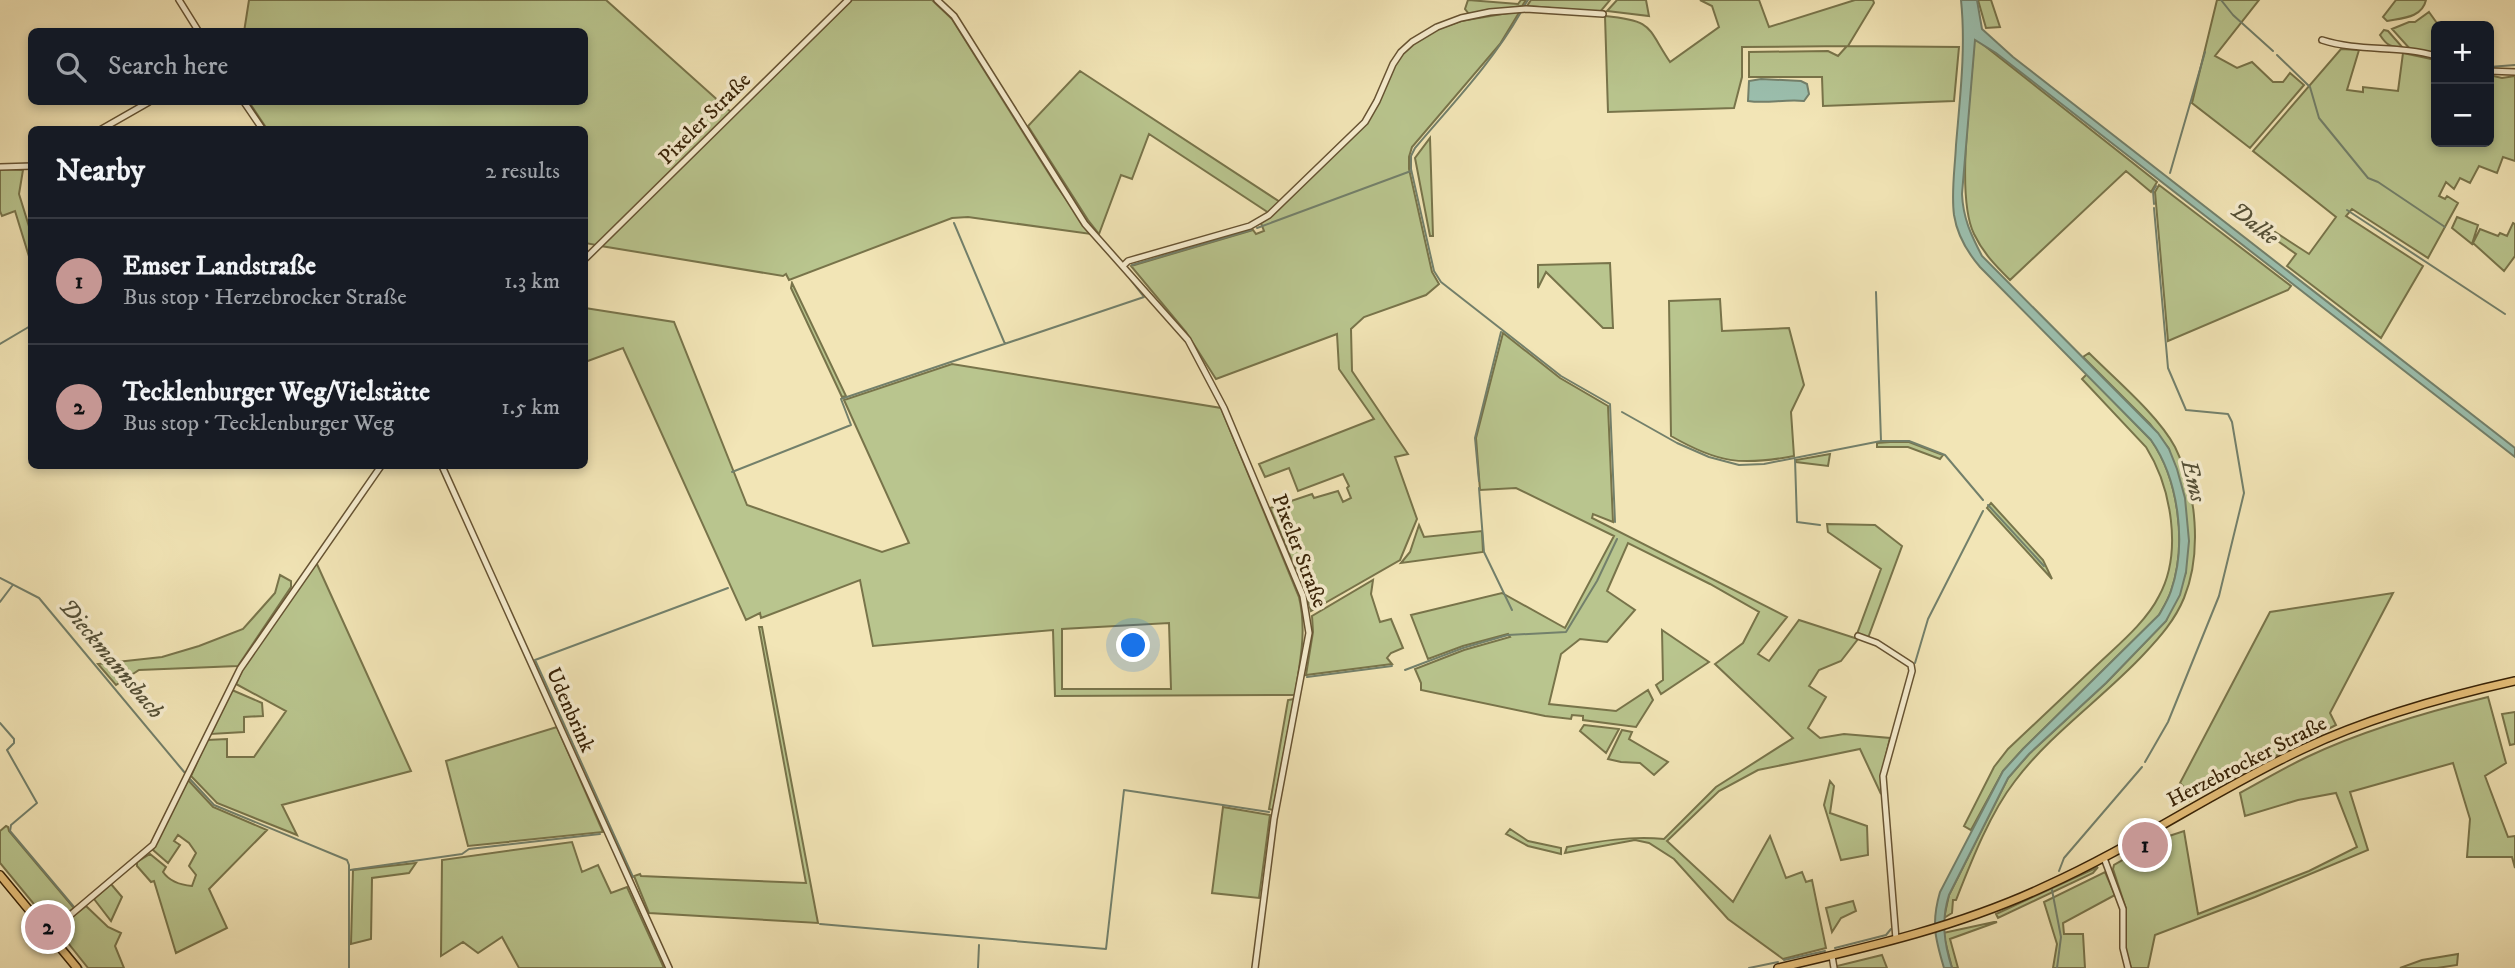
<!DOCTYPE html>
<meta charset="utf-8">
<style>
body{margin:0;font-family:"IM FELL DW Pica",serif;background:#20242c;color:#f1f3f6}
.controls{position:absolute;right:21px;top:21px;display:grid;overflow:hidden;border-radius:10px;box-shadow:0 4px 10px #0003}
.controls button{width:63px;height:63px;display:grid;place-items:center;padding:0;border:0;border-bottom:2px solid #363941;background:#171b24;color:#f1f3f6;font:35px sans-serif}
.you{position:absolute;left:1134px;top:646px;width:24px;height:24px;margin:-18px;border:5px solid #fff;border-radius:50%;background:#1a73e8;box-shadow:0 0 0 10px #1a73e833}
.badge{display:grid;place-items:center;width:46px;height:46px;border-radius:50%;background:#c59692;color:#111;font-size:23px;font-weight:700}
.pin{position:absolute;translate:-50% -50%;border:4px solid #fff;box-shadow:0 2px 7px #0006}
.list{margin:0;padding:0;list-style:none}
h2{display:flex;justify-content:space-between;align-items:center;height:91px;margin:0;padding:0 28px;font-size:30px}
h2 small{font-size:23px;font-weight:400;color:#9ea1a6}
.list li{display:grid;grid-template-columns:46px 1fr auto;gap:21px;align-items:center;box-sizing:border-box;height:126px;padding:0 28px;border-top:2px solid #363941}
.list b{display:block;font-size:26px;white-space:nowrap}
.list p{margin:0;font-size:23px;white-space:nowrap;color:#9ea1a6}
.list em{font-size:23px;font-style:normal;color:#9ea1a6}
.icon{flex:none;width:38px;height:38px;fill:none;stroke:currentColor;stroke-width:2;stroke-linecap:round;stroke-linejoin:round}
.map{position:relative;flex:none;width:2515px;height:968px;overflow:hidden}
.search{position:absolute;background:#171b24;box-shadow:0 4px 10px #0003;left:28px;top:28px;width:560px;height:77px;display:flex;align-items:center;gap:18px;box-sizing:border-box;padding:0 24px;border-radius:10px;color:#9ea1a6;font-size:26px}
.panel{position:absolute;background:#171b24;box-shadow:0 4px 10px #0003;left:28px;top:126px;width:560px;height:343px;border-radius:10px}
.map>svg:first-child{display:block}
</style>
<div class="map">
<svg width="2515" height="968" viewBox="0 0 2515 968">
<rect width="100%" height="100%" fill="#f2e5b6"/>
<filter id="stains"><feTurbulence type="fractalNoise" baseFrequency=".00286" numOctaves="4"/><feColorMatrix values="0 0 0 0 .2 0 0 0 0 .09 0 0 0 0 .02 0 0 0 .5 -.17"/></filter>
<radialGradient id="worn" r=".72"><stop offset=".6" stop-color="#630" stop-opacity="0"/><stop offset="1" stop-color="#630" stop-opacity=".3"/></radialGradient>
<path fill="#b9c58e" stroke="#78744a" stroke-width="2" fill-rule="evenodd" d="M249 0H606L731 112 596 245 585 243 584 130 267 129 249 102H584V32H244Z
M852 0H932L952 19 1056 185 1091 234 968 217 952 218 789 280 786 274 783 276 601 246Z
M1468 0 1518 4 1521 0H1526L1522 6 1469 14 1465 9Z
M1531 0H1610L1600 12 1527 6Z
M1617 0H1646L1649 16 1607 11Z
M1700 0H1759L1769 27 1855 0H1873L1874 3 1848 46 1959 47 1954 101 1823 106 1822 77H1749V52L1828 51 1838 56 1847 46 1742 47V77L1734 108 1608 112 1605 16C1654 21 1646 26 1670 62L1719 27 1712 6Z
M1978 0H1991L2000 27 1986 28Z
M2217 0H2259L2215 56 2237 68 2252 62 2273 82H2283L2290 73 2304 85 2250 148 2192 103Z
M2396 0H2426C2422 18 2402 18 2387 21L2383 17Z
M1520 11 1500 44 1412 147 1409 157V169L1432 272 1439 284 1426 295 1364 317 1351 329 1352 371 1408 454 1395 457 1417 519 1400 560 1311 611 1306 594 1270 508 1312 494 1314 498 1338 491 1343 502 1351 498 1347 488 1349 486 1343 474 1298 491 1289 468 1265 477 1259 464 1374 419 1339 369 1337 334 1216 379 1186 332 1131 266 1253 230 1256 234 1264 231 1261 223 1272 216 1367 122 1395 64 1402 53 1413 43 1438 29 1461 21Z
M2429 12 2439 26H2436V54L2410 49 2392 29 2409 22H2415Z
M2384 30 2388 31 2403 48C2391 47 2387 46 2380 35Z
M1976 39 2157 182 2151 192 2126 171 2010 280C1996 266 1983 253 1974 234 1955 195 1972 89 1974 42Z
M2341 49 2359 50 2347 90 2363 92V87L2398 91 2403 53 2436 60V142H2489V75L2502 78 2515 76V161L2503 157 2497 173 2479 166 2470 183 2460 178 2454 189 2446 182 2439 196 2445 199 2447 196 2458 203 2428 258 2352 209 2346 216 2423 266 2381 338 2287 266 2296 254 2272 237 2275 232 2309 254 2336 217 2253 151Z
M1080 71 1280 202 1269 213 1149 134 1132 179 1121 175 1099 234 1088 220 1028 126Z
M1430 138 1433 236H1430L1415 158Z
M0 169 23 170 19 194 31 233V263L15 211 2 216 0 211Z
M2159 185 2291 286 2288 290 2168 341 2155 192Z
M2457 217 2478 225 2472 244 2452 228Z
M2513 223 2515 224V256L2504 271 2473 243 2480 229 2498 236 2500 233 2507 236Z
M1610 263 1613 328H1603L1546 272 1538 288V265Z
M792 283 846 396 842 397 791 288Z
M1720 299 1722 331 1789 328 1804 385 1791 412 1794 456C1741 466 1718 463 1671 436L1669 301Z
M585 308 674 322 747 505 882 552 909 543 844 400 952 364 1221 408 1299 597C1307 631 1300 661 1295 695L1055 696 1053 630 873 646 860 580 761 618 760 613 746 620 623 348 585 362ZM1169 623 1171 689H1062V629Z
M1503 333 1560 378 1608 406 1613 522 1593 514 1592 518 1787 617 1758 654 1769 661 1799 620 1858 639 1841 661 1819 670 1809 686 1826 697 1808 728 1820 738 1844 734 1890 738 1881 777V794L1860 749 1758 770 1719 791 1667 841 1733 902 1770 836 1786 878 1802 872 1806 882 1812 880 1826 948 1783 959 1728 919 1674 859 1649 843 1635 840 1565 853 1567 847C1600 841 1630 836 1664 839L1716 787 1793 738 1715 664 1743 643 1759 612 1710 584 1628 543 1607 591 1635 610 1607 642 1580 639 1561 654 1549 704 1616 711 1648 690 1653 700 1636 727 1583 720V716L1572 715 1571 719 1545 716 1421 690V683L1415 669 1464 650 1510 637 1508 634 1463 646 1428 659 1411 615 1502 593 1565 628 1614 536 1516 488 1480 490 1476 438Z
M2089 353C2115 379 2158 415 2175 447 2197 490 2202 554 2184 598 2175 620 2160 637 2144 654 2103 698 2051 733 2015 781 1990 813 1971 862 1956 900H1953L1952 913 1944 918 1949 895 2008 778 2029 754 2106 683 2166 621 2186 572 2169 449 2150 424 2083 357Z
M2087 374 2151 440C2179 480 2187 545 2171 591 2168 600 2163 608 2159 615L2023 749 2003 771 1971 830 1964 826 1994 767 2008 749C2038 721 2068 692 2098 664 2119 644 2146 622 2159 596 2183 552 2171 487 2146 447L2082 379Z
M1890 442H1909L1943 455 1940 459 1908 447H1877V443Z
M1830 454 1828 466 1796 462V460Z
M1991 503 2043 560 2052 579 1987 508Z
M1827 524 1875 525 1902 546 1868 638 1857 634 1881 569 1828 532Z
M1419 525 1424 537 1482 531 1483 552 1401 563 1410 552Z
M316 562 411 771 282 805 297 835 217 803 191 776 207 740 227 739V757H254L286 711 236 684 242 670Z
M280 575 291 581V587L238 666 139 670 116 685 98 664 162 657 199 646 243 629 275 593Z
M1373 580 1371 594 1380 622 1391 619 1403 648 1391 653 1387 658 1392 664 1306 675 1313 632 1312 616Z
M2393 593 2330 713 2336 725 2178 806 2183 786 2180 783 2270 612Z
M759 627H762L818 923 649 913 634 876 640 874 641 876 806 883Z
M1662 630 1709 662 1661 694 1656 685 1663 680Z
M232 690 262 703 263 716 244 717V732L211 734Z
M2488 697 2506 763 2485 776 2508 837 2515 836V868L2512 857H2467L2470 819 2453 763 2350 792 2368 850 2255 897 2155 935 2148 968H2131L2125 948 2126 909 2113 869 2114 865 2160 839 2184 831 2198 914 2309 871 2357 847 2336 793 2298 800 2245 816 2240 793C2262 781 2284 768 2307 757 2364 730 2426 712 2488 697Z
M1294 699 1273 810 1269 809 1288 700Z
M2515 712V744L2510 745 2502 714Z
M1584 725 1619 729 1606 753 1580 731Z
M557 727 603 832 468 846 446 761Z
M1622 730 1632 732 1629 739 1668 762 1654 775 1640 763 1621 762 1608 759Z
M188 780 213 807 267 830 209 889 227 928 176 953 154 881 151 882 137 866V862L150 854 166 867 163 872C170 882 180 885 192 886L196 875 189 866 196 853 189 843 178 835 174 841 180 845 168 863 153 850Z
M1830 781 1834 786 1830 813 1867 826 1868 855 1841 860 1824 805Z
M1223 807 1270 815 1259 898 1212 893Z
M6 826 8 827 9 831 74 908 52 926 0 863V831Z
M1510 829 1528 841 1561 848V854L1528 846 1506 834Z
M572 842 582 872 598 865 611 893 627 887 664 968H519L502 937 478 953 463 942 441 956 442 860Z
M416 863 409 873 372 878 371 939 351 944 353 870Z
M2098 867 2093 873 1998 918 1996 914Z
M2105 872 2115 895 2063 923 2064 934H2083L2085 968H2053L2057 944 2044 902Z
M111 884 122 897 111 921 94 899Z
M1853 901 1856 911 1841 918 1832 932 1826 908Z
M86 906 108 927 121 933 115 946 124 968H88L57 929Z
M1994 922H1997L1950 939 1958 968H1952L1943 933Z
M2458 954 2457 965 2437 968H2400L2422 960Z
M1882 955 1887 968H1837V966Z"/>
<path fill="#9bbfae" stroke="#73806b" stroke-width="2" d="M1961 0H1977L1982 29 2013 57 2515 448V457L1996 53 1975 40 1962 194C1963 218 1971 235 1982 256L2158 433 2169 449 2177 469 2185 498 2189 541 2186 572 2180 595 2166 621 2106 683 2029 754 2008 778 1949 895C1941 920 1944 943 1952 968H1944C1935 938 1931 923 1940 892L2003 771 2023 749 2159 615C2163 608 2168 600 2171 591 2187 545 2179 480 2151 440L1980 267C1968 253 1957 234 1954 215 1951 192 1955 168 1956 145 1960 97 1966 48 1961 0Z
M1761 79 1801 81 1807 84 1809 94 1804 101C1784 99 1767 104 1748 101L1749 81Z"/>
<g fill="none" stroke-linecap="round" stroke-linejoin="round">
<path stroke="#73806b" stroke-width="2" d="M2221 0 2233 15 2273 51
M1524 6 1528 0
M1521 12C1492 63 1452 104 1415 148L1411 156V169L1434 271 1441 282 1561 376 1610 404 1615 522
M2277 55 2310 87 2319 118 2368 178 2378 182 2445 227
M2489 67 2515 65
M95 130 144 102
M2170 173 2205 52
M2154 204 2153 191 2156 186
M2347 210 2505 314
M954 223 1005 344
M1257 228 1411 171
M1132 265 1251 230
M1876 292 1881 441
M0 344 32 325
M1622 412 1677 443 1709 457 1739 465 1764 464 1881 441H1909L1945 455 1983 500
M1795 459 1797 522 1820 525
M732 472 851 425 841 399 1144 297 1130 279
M1479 481 1475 438 1501 332
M1479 488 1484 552 1512 610
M1988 505 2044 566
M0 578 39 598 185 773
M0 602 12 586
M1915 663 1928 619 1983 511
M1405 670 1463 648 1508 635 1566 632 1597 581 1617 539
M1307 677 1392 666
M0 723 14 739V743L7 750 37 803 11 825 10 831 74 907
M2145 762 2168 722 2219 596 2244 493 2232 422 2228 414 2186 410 2168 368 2154 208
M189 778 214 805 347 860 349 865V968
M350 870 462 854 469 849 600 834
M2059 871 2064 858 2142 767
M633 877 535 660 728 588
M2052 890 2061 937 2057 968
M32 908 47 926
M820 924 1106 949 1124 790 1269 812
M55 935 82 968
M1835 948 1886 935 1891 929
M1784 960 1825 951
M978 968 979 945
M1749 968 1778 962"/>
<defs>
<path id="minor" d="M179 0 199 32
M937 0 954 16 1085 224 1188 340 1224 408 1303 596 1309 633 1274 819 1255 968
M2322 40C2359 52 2399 45 2436 56
M2489 71 2515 72
M244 102 263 130
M100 130 149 102
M0 167 32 166
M584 260 848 0
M1124 265 1128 261 1250 226 1269 215 1365 122 1377 101 1393 64 1401 52 1412 42 1437 27 1461 18 1490 12 1526 9 1603 14
M442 466 669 968
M1858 636 1877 643 1911 665 1912 671 1883 776 1896 939
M2104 858 2123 909V948L2128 968
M49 933 153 845 240 669 381 466
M1832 956 1834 968"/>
<path id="major" d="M0 875 77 968
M1778 968C1869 947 1961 926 2046 886 2135 846 2215 790 2303 749 2371 717 2443 697 2515 681"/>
</defs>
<use href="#minor" stroke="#665332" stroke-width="8"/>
<use href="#major" stroke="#372206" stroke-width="10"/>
<use href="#minor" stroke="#f7eed0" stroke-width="5"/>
<use href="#major" stroke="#e9c27b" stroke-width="7"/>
</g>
<g text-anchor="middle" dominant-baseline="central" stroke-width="7" stroke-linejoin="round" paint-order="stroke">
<g font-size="21" fill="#372206" stroke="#f7eed0">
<text transform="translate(705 119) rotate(-45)">Pixeler Straße</text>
<text transform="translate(1299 551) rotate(69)">Pixeler Straße</text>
<text transform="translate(570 710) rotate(66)">Udenbrink</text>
<text transform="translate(2247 762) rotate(-27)">Herzebrocker Straße</text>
</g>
<g font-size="23" font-style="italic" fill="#555138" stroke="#f7eed0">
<text transform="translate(2254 224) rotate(38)">Dalke</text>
<text transform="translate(2193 481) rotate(76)">Ems</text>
<text transform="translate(111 659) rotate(50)">Dieckmannsbach</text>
</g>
</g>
<rect width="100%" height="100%" filter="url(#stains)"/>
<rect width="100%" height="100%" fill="url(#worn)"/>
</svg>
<div class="controls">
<button>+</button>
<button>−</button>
</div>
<div class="you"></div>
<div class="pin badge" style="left:2145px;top:845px">1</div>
<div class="pin badge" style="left:48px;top:927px">2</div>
<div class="search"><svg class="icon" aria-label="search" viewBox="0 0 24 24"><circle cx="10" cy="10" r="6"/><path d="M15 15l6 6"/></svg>Search here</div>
<section class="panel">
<h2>Nearby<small>2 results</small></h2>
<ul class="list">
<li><span class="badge">1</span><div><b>Emser Landstraße</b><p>Bus stop · Herzebrocker Straße</p></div><em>1.3 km</em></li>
<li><span class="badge">2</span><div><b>Tecklenburger Weg/Vielstätte</b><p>Bus stop · Tecklenburger Weg</p></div><em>1.5 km</em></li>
</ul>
</section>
</div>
